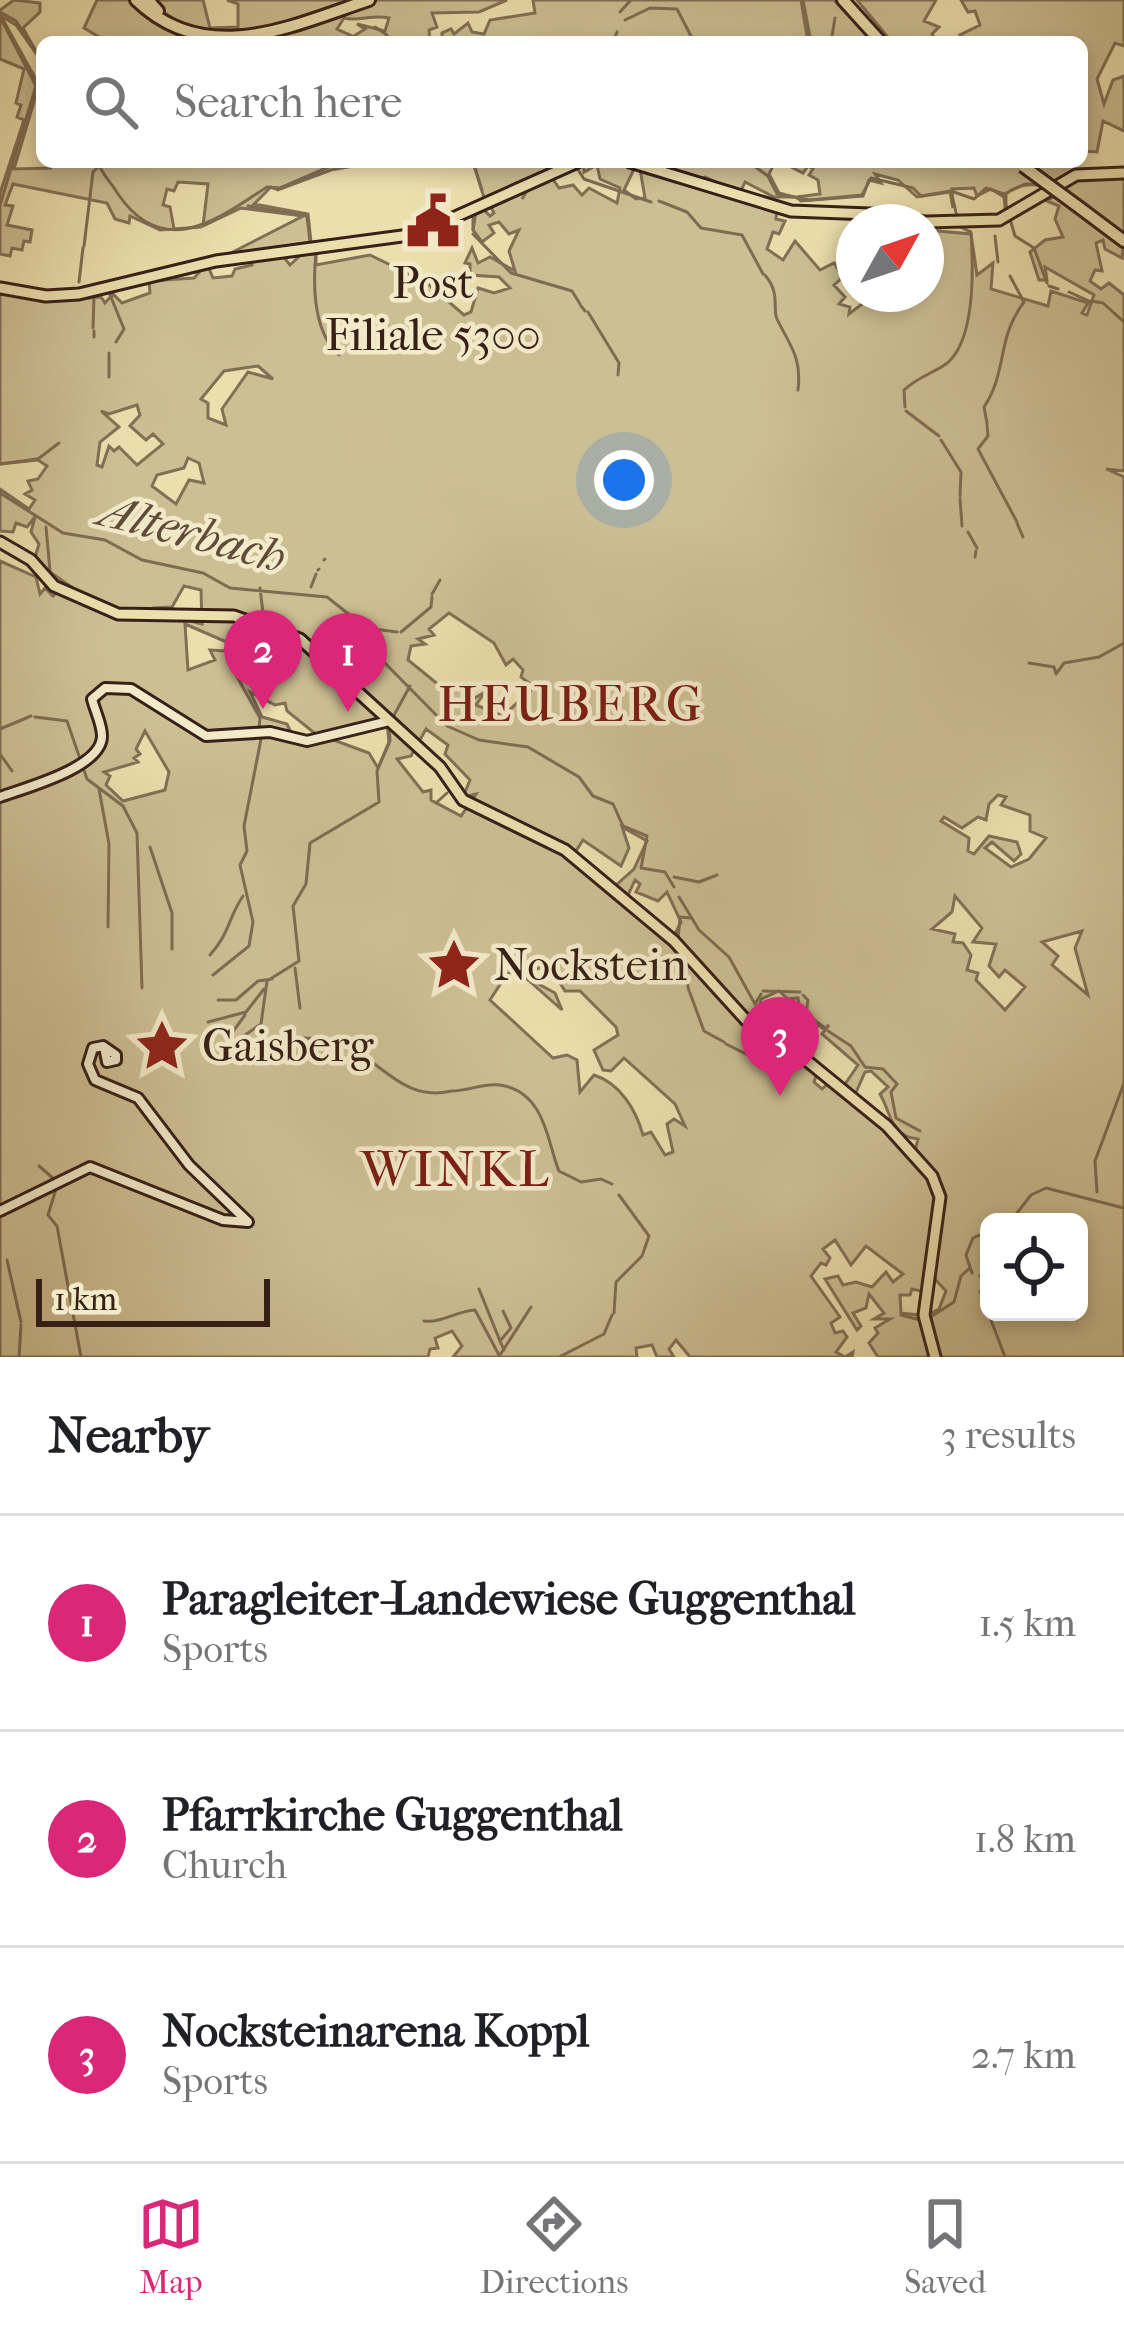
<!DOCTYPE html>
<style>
body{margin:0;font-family:"IM FELL French Canon",serif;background:#f6f6f6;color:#202124}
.controls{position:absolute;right:36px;bottom:36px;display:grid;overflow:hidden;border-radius:18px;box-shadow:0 6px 18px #0003}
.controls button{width:108px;height:108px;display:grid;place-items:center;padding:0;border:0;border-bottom:3px solid #e0e0e0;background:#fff;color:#202124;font:60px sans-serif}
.compass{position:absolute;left:836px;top:204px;width:108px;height:108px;border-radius:50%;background:#fff;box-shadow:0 6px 18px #0003;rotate:50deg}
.scale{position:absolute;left:36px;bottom:30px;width:234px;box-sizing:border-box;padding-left:12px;border:6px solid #372016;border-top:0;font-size:33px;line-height:42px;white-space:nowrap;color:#372016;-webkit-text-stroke:9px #f3eaca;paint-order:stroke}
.you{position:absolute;left:624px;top:480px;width:42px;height:42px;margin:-30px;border:9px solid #fff;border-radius:50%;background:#1a73e8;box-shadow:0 0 0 18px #1a73e833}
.badge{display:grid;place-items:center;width:78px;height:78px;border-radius:50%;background:#db2777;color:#fff;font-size:39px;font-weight:700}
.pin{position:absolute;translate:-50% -99px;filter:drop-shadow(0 3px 6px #0008)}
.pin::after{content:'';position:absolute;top:63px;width:42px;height:36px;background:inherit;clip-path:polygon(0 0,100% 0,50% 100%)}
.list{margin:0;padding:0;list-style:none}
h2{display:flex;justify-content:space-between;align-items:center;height:156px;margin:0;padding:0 48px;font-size:51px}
h2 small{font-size:39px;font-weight:400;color:#757577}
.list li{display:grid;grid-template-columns:78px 1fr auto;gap:36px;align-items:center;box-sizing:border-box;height:216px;padding:0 48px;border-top:3px solid #e0e0e0}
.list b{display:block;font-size:45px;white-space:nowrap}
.list p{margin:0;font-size:39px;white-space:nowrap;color:#757577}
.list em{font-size:39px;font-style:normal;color:#757577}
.icon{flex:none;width:66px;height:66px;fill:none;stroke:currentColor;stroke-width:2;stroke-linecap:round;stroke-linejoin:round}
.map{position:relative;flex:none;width:1124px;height:1357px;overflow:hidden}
.search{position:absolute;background:#fff;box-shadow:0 6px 18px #0003;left:36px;right:36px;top:36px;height:132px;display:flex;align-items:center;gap:30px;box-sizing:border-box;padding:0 42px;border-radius:18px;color:#757577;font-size:45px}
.sheet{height:804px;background:#fff}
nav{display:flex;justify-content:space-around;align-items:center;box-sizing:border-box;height:168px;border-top:3px solid #e0e0e0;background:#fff;font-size:33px;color:#757577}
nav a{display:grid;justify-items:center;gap:6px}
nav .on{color:#db2777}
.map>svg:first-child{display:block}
</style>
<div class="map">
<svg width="1124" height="1357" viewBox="0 0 1124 1357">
<rect width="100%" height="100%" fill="#ecdfae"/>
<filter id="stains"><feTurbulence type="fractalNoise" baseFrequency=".00167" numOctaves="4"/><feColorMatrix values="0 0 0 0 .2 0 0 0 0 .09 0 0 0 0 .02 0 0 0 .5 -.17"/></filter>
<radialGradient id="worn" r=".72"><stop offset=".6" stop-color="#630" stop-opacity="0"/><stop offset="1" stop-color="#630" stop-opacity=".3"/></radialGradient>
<path fill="#cdbf94" stroke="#827055" stroke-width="3" fill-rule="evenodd" d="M14 0 40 3V12L23 28 42 62 16 25 1 16 39 85 14 169 51 168 53 162H376L331 170 278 190 271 187 254 204 308 214 311 242 225 256 303 216 241 208 203 226 208 184 178 182 174 191 167 189 163 205 170 207 174 229 201 227 160 230 130 216 129 223 115 219 107 203 13 184 5 205 13 206 7 225 32 230 30 242 24 241 22 250 12 248 10 256 0 254V193L24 120 17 117 21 105 16 103 24 69 0 59V10Z
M97 0H131L154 22 172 29 270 34 376 0H507L479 12 432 13 437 27 429 30 430 42H357L354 36 365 29 357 24 385 31 389 18C372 14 358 22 344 18L337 29 352 36V42H107L84 28Z
M151 0H203L210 28 238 27V4L227 0H354C290 20 205 61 151 0Z
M533 0H801L808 42H442V33L451 29 454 34 468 23 472 32 484 34 490 20 535 13Z
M803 0H834L868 36 867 42H811Z
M857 0H936L924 21 939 27 932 34 937 42H892Z
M961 0H1124V46L1115 43 1097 79 1104 104 1113 80 1124 76V131L1103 121 1097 152 1082 151V42H964L960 35 980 25 975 11 968 12Z
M473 162H573L485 201Z
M583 162 635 167 624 190 636 199 645 198 640 169 777 209 776 219 785 221 779 234 773 232 767 249 783 260 795 241 820 270 834 263 843 277 834 285 845 297 839 304 850 307 849 314 875 294 881 301 885 294H926V230L971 234 977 275 993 263 991 289 1048 306 1051 291 1088 303 1082 313 1087 315 1094 295 1045 267 1047 280H1039L1030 252 1045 240 1063 237 1055 219 1059 206 1047 201 1055 195 1052 192 1036 205C1069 177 1081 178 1124 174V234L1083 205 1124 243 1122 258 1105 249 1103 240 1096 243 1102 271 1095 270 1090 281 1101 289 1109 283 1124 295V471L1106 469 1124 477V1357H878L869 1343 878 1333 875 1328 890 1319H874L884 1313 869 1294 866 1308 853 1313 861 1326 857 1330 825 1279 838 1276 843 1285 856 1282 872 1287 886 1272 893 1282 903 1274 866 1246 851 1265 835 1240 823 1249 830 1258 826 1265 821 1263 811 1276 840 1317 831 1323 835 1333 843 1331 847 1337 836 1352 845 1357 853 1352 852 1357H690L676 1340 669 1349 674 1357H657L652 1345 636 1348 637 1357H453L462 1346 452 1331 435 1338 438 1348 430 1349 428 1357H0V1212L5 1209 0 1206V561L36 577 40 594 45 588 53 596 60 588 76 590 34 561 39 544 31 532 35 517 27 527 16 523 13 532 0 531V489L29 509 35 500 25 494 32 490 28 481 38 479 47 466 38 460 0 464V294L50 301 101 297 105 303 113 294 122 303 150 293 149 281 194 278 207 264 213 278 232 276 235 269 252 265V260L283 256 290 265 309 247 310 254H316V265L370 255 427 283 464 315 471 312 478 288 494 293 510 288 499 277 470 275V264L465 263 472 248 478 263 490 257 515 271 509 251 519 230 509 234 499 222 489 225 494 233 482 242 473 230 476 212 482 208 490 216 494 213 488 202 528 188 522 199 530 186 552 178 559 188 573 185 582 195 589 188 617 203 620 188 600 179 597 165 584 172ZM258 366 273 379 248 372 222 409 226 425 208 418V403L201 399 224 371ZM137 405 140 415 130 426 146 440 153 434 163 444 137 465 119 447 114 451 109 446 102 467 97 465 100 442 119 427 101 411 109 414ZM188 458 199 463 204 483 189 480 176 504 152 486 157 475 184 468ZM184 586 201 590 202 624 172 616 155 620 154 608 172 607ZM449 613 494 643 506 665 513 659 523 670 521 677 534 687 503 716 476 705 485 692 473 699 458 687 445 690 408 660 411 646 425 644 418 639 434 635 429 629ZM185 624 229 643 224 651 210 650 215 660 188 670ZM250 692 275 705 285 703 287 711 317 735 312 741 294 739 287 724 262 717ZM387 724 389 742 378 768 369 753 328 738ZM426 729 448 745 445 754 470 780 463 797 476 794 461 816 431 800V790L423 792 397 759 411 756ZM145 731 169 772 165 790 123 801 106 785 110 776 104 772 138 762 134 758 140 754 136 749ZM998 795 1006 797 1001 805 1030 815V831L1046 838 1029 859 1011 867 985 848 992 842 1014 861 1021 854 1017 842 989 836 974 854 968 851 969 838 941 821 944 817 962 828 978 817 986 820 989 804ZM622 827 647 841 634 869 615 886 574 854 583 840 621 866 629 848ZM635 880 640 884 636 892 658 901 667 892 681 922 674 936 627 897ZM955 896 982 928 973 942 996 944 989 966 999 977 1005 970 1025 987 1005 1010 976 980 978 973 967 970 971 955 963 943 953 942 955 934 932 929 952 912ZM1082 931 1075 948 1088 995 1052 965 1058 956 1042 942ZM548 964 565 991H580L616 1027 618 1035 594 1050 603 1070 611 1071 624 1058 675 1104 685 1126 674 1119 667 1124 673 1152 665 1155 651 1132 643 1135C636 1110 620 1083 594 1075L580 1092 577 1060 567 1055 553 1058 490 1000 507 974 518 971 562 1010 555 993 533 981 535 970ZM779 991 788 999 798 998 799 1004 780 1018 794 1037 816 1024 824 1029 829 1025 822 1034 858 1065 843 1087 833 1079 822 1089 814 1082 818 1071 779 1039 782 1030 772 1026 766 1039 749 1020 759 1013 761 999ZM871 1071 888 1087 880 1094C892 1115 890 1136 918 1139L914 1155 854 1097 865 1072ZM989 1222H1079V1312H989V1284L979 1275 989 1280ZM933 1277 946 1291 939 1309 926 1316V1323L918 1315 901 1313 900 1295H910L912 1289 930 1293Z
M636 162H775L769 174 779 193 794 197H774L745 182 740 193 705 177 702 180 676 172 672 165Z
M781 162H1012L1039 182 1025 162H1074V174L1047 191C1038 180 1016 185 1006 194V215L1004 197 991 189 977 196 974 188 952 189 953 208 950 192 917 197 898 180 875 174 881 183 869 180 863 196 801 201 796 197 820 194 818 180 809 175 813 169 808 166 803 173Z"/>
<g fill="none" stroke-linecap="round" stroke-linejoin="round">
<path stroke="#7e6c52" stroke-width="3" d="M0 12 16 21 42 60
M620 12 631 0
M0 17 36 86 0 205
M625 20 650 8 677 9 693 40
M375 27 387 35
M389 37 394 42
M696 41 697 42
M613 42 617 32
M831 42 835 18
M98 162C102 175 111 182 118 194 165 263 222 216 267 187L280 188 331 166 369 162
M197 162H220
M473 162 482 190
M734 162H738
M748 162 768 176 777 194 810 200 862 195 871 178 913 188 921 196 951 191 974 199 986 188 1004 194 1025 184H1043
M577 168 584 179 651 202
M951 191 957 217
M1004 194 1007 213
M659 201 687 212 701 228 742 235 763 274
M248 206 307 216 310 242
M473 215V229
M1010 219 1015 236 1034 248 1047 283
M473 234 511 273 572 291 580 304
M995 236 998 262
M84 246 93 172 98 167
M316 252C313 283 312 331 339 355
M765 275C781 294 772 308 777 319 790 346 802 357 798 390
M79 282 83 248
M1049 286 1058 289
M108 290 124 329 116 342
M1069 292 1089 301
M1091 301 1103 303 1124 322
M581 306 585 311
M588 312 619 363 618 375
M93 328 94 295
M94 337V331
M109 353V377
M905 407 904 390C916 378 937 371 946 364 977 340 973 263 971 232L958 226
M906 411 939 436
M987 423 984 407C1008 371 996 339 1024 302L1010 276
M987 425 988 436 978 449 1017 522
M941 440 961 472 960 496
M38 459 59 443
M0 464 37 459
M0 493 63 533 105 540 142 560 203 573 230 588 327 597 360 623 378 656 447 726 479 740 528 747 579 777 593 796 613 804 623 826 647 836 641 868 665 872 674 887
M960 499 962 526
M1017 523 1023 537
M46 527 50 571
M968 532 977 548
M975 557 976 551
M324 560 325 559
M318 570 319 569
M311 587 316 574
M260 588 264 621
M432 594 440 580
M366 628 397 632
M401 632 431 607 432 597
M1029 663 1054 667 1056 674 1064 663 1099 657 1124 643
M237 669 249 659 258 631
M235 673 260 718 259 729
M35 717 67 721 87 779 123 806 137 833 142 988
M393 717 410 686
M0 729 31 716
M0 754 12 771
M99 789 109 844 108 927
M436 803 447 793
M150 847 172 913V949
M674 877 699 882 717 875
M679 897 699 930 729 957 755 1004 761 994
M678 939 680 917 691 918
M680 953 689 991
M210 955C231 931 227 920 243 896
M295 968 300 1008
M213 975 249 946 253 922 240 865 247 851 244 826 262 734
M763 991 800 992
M690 993 704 1031 724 1042
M803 995 808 1000 806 1014 824 1027
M218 1000H236L258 981 272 979
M208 1022 246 1012 264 989
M828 1031 851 1046 865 1067 883 1069 897 1084 891 1092 896 1118 920 1131
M229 1037 245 1015
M255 1042C283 1037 314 1035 341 1044 380 1058 402 1103 451 1091
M232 1044 261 1024 267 981 299 961 293 906 306 884 310 843 379 802 377 771 390 741 389 724
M726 1044 748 1055
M452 1091C468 1091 483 1083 500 1085 547 1092 548 1147 559 1171L581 1182 601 1179 612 1184
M39 1166 54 1179
M1097 1192 1095 1161 1124 1083
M1010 1222 1031 1195 1046 1188 1124 1208
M56 1225 48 1215 56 1189
M57 1226 81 1357
M7 1260 21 1322
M972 1273 966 1255 973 1238 989 1231
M479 1289 500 1341
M980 1291 1005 1357
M503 1311 511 1328 500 1341 504 1350
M614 1313 616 1282 642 1256 649 1236 619 1195
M901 1315 920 1320
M929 1318 954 1302 961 1276 970 1268
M424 1321C442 1323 457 1311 475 1310L500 1357
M500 1355 531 1307
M19 1357 21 1325
M559 1357 604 1334 612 1315"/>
<defs>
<path id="secondary" d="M0 797C24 788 102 768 102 736 102 724 95 711 92 699L105 688 131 689 206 736 270 732 307 741 389 721
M0 1211 90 1167 223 1220 248 1222 189 1165 138 1098 95 1080 88 1064 93 1048 103 1046 116 1055V1060L107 1062 104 1047"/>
<path id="primary" d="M630 162 791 211 896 215 924 222
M926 222 999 220 1076 175 1124 173
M0 288 46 296 79 294 216 261 417 234 578 162
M0 542 31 560 54 586 118 614 234 616 300 639 440 767 463 800 565 850 674 941 764 1040 806 1060 887 1126 932 1176 940 1197 924 1315 935 1357"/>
<path id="motorway" d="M136 0C206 68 291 26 369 0
M148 0 158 11
M843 0 881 42
M1080 208 1124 241"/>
</defs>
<use href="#secondary" stroke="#372016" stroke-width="14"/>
<use href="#primary" stroke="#372016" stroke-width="15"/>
<use href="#motorway" stroke="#372016" stroke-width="16"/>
<use href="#secondary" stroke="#f3eaca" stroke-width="8"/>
<use href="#primary" stroke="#ecdfae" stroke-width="9"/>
<use href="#motorway" stroke="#ecdfae" stroke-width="10"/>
<defs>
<path id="motorway-bridge" d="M1023 166 1080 208"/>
</defs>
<use href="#motorway-bridge" stroke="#372016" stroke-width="16" stroke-linecap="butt"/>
<use href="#motorway-bridge" stroke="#ecdfae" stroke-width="10"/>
</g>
<defs>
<symbol id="civic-bare" viewBox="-9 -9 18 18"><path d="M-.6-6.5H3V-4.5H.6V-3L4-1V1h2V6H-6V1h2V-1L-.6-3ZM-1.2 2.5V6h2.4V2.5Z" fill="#8f2418" stroke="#f3eaca" stroke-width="2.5" paint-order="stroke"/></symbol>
<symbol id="sight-bare" viewBox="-9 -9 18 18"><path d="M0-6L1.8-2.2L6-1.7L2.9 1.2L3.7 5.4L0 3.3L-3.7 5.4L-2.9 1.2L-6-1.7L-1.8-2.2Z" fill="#8f2418" stroke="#f3eaca" stroke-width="2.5" paint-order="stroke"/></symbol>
</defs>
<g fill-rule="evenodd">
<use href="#civic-bare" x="395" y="183" width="76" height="76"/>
<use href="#sight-bare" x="416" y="927" width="76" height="76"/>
<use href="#sight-bare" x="124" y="1008" width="76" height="76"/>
</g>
<g text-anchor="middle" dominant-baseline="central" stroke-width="9" stroke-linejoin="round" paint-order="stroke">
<g font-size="45" fill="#372016" stroke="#f3eaca" text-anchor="start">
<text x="433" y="283" text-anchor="middle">Post<tspan x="433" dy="52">Filiale 5300</tspan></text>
<text x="494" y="965">Nockstein</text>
<text x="202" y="1046">Gaisberg</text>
</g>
<g font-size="48" font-style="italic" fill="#614c39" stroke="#f3eaca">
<text transform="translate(193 533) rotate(15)">Alterbach</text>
</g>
<g font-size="51" letter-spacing="3" fill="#7a1f14" stroke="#f3eaca">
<text x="571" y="704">HEUBERG</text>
<text x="456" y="1169">WINKL</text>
</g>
</g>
<rect width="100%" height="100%" filter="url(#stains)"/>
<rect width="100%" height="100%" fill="url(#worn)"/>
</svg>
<div class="controls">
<button><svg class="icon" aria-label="locate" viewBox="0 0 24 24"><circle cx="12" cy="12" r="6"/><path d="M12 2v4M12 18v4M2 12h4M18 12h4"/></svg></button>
</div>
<svg class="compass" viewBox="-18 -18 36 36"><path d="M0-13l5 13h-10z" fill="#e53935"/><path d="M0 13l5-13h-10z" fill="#757577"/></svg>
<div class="scale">1 km</div>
<div class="you"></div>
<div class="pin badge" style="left:348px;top:712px">1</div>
<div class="pin badge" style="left:263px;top:709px">2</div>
<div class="pin badge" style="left:780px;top:1096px">3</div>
<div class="search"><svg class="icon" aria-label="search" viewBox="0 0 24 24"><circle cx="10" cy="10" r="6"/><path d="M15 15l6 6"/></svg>Search here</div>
</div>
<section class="sheet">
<h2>Nearby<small>3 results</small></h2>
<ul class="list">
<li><span class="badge">1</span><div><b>Paragleiter-Landewiese Guggenthal</b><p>Sports</p></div><em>1.5 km</em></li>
<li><span class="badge">2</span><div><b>Pfarrkirche Guggenthal</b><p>Church</p></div><em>1.8 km</em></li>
<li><span class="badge">3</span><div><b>Nocksteinarena Koppl</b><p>Sports</p></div><em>2.7 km</em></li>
</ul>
</section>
<nav>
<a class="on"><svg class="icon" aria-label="map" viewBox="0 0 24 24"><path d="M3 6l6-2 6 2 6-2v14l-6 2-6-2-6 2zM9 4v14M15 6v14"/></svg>Map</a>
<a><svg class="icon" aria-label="directions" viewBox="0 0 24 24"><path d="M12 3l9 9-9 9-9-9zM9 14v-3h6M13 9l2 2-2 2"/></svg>Directions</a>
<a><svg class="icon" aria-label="saved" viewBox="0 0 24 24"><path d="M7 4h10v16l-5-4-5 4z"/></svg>Saved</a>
</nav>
